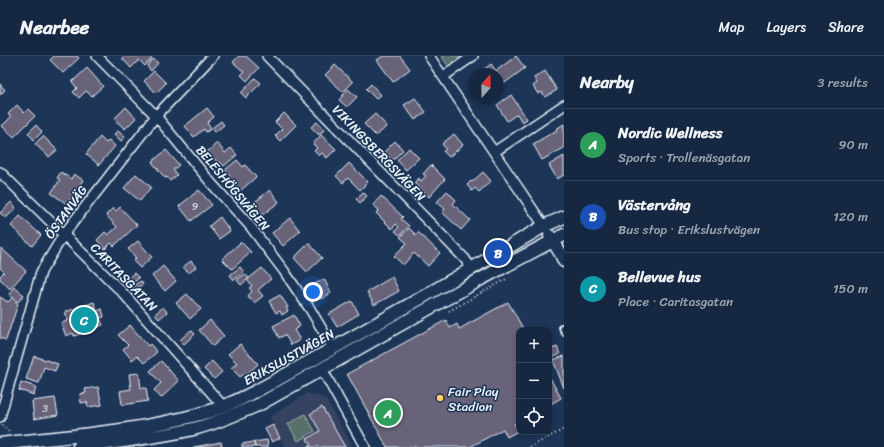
<!DOCTYPE html>
<meta charset="utf-8">
<style>
body{margin:0;font-family:Sriracha,sans-serif;background:#1f3048;color:#f1f3f6}
.controls{position:absolute;right:12px;bottom:12px;display:grid;overflow:hidden;border-radius:8px;box-shadow:0 2px 6px #0003}
.controls button{width:36px;height:36px;display:grid;place-items:center;padding:0;border:0;border-bottom:1px solid #35445a;background:#162841;color:#f1f3f6;font:20px sans-serif}
.compass{position:absolute;left:468px;top:12px;width:36px;height:36px;border-radius:50%;background:#162841;box-shadow:0 2px 6px #0003;rotate:20deg}
.you{position:absolute;left:313px;top:236px;width:14px;height:14px;margin:-10px;border:3px solid #fff;border-radius:50%;background:#1a73e8;box-shadow:0 0 0 6px #1a73e833}
.badge{display:grid;place-items:center;width:26px;height:26px;border-radius:50%;background:#ffd166;color:#fff;font-size:13px;font-weight:700}
.pin{position:absolute;translate:-50% -50%;border:2px solid #fff;box-shadow:0 1px 4px #0006}
.list{margin:0;padding:0;list-style:none}
h2{display:flex;justify-content:space-between;align-items:center;height:52px;margin:0;padding:0 16px;font-size:17px}
h2 small{font-size:13px;font-weight:400;color:#9ea6b1}
.list li{display:grid;grid-template-columns:26px 1fr auto;gap:12px;align-items:center;box-sizing:border-box;height:72px;padding:0 16px;border-top:1px solid #35445a}
.list b{display:block;font-size:15px;white-space:nowrap}
.list p{margin:0;font-size:13px;white-space:nowrap;color:#9ea6b1}
.list em{font-size:13px;font-style:normal;color:#9ea6b1}
.icon{flex:none;width:22px;height:22px;fill:none;stroke:currentColor;stroke-width:2;stroke-linecap:round;stroke-linejoin:round}
.map{position:relative;flex:none;width:564px;height:391px;overflow:hidden}
header{display:flex;align-items:center;gap:24px;box-sizing:border-box;height:56px;padding:0 20px;background:#162841;border-bottom:1px solid #35445a}
header strong{font-size:19px}
nav{display:flex;gap:22px;margin-inline-start:auto;font-size:14px}
main{display:flex}
aside{flex:1;background:#162841}
.map>svg:first-child{display:block}
</style>
<header>
<strong>Nearbee</strong>
<nav><a>Map</a><a>Layers</a><a>Share</a></nav>
</header>
<main>
<div class="map">
<svg width="564" height="391" viewBox="0 0 564 391">
<rect width="100%" height="100%" fill="#1d3557"/>
<filter id="ink" filterUnits="userSpaceOnUse"><feTurbulence type="fractalNoise" baseFrequency=".025" numOctaves="2"/><feDisplacementMap in="SourceGraphic" scale="8" xChannelSelector="R" yChannelSelector="G"/><feConvolveMatrix kernelMatrix="1 2 1 2 8 2 1 2 1" color-interpolation-filters="sRGB"/></filter>
<g filter="url(#ink)">
<path fill="#344361" d="M307 337 325 342 353 391H285L270 361Z"/>
<path fill="#58706c" stroke="#a0b0b2" d="M441 0H463L448 10Z
M305 358 315 375 298 385 288 368Z"/>
<path fill="#686379" stroke="#e8f1f8" d="M54 0H77L79 2 63 17 50 4Z
M124 0H150L152 2 145 10 139 4 131 12 122 2Z
M239 0H246L259 12 247 25 241 19 244 16 233 6Z
M383 0H400L410 13 393 26 377 4Z
M516 0 525 12 498 32V18H478L491 8 496 15Z
M153 3 158 7 151 15 147 10Z
M335 9 353 26 343 36 325 19Z
M87 12 103 30 92 40 86 35 79 42 73 36 77 32 72 26Z
M154 15 166 27 156 37 144 25Z
M545 15 557 34 545 41 542 36 538 38 533 30 537 27 534 22Z
M255 22 261 27 246 42 241 37Z
M0 28 5 34 0 39Z
M371 28 381 39 376 43 366 33Z
M348 33 357 41 347 51 339 44Z
M511 39 527 63 522 66 517 58 507 65 497 49Z
M415 42 426 56 415 64 404 49Z
M17 49 24 57 28 53 35 60 14 81 2 70 11 61 8 58Z
M126 51 136 62 125 73 114 63Z
M207 52 214 61 207 67 211 73 206 76 204 73 194 81 185 70Z
M284 57 296 69 280 85 275 80 282 73 275 66Z
M375 58 387 70 376 80 364 68Z
M221 65 224 69 215 76 212 72Z
M317 66 324 74 319 79 311 71Z
M564 68V92L542 104 533 88 557 74 556 73Z
M36 69 42 76 34 84 28 77Z
M118 75 125 81 121 85 114 78Z
M454 78 463 89 449 101 443 95 446 93 442 88Z
M321 79 336 93 327 102 322 97 319 100 314 95 317 92 313 88Z
M43 80 57 94 49 101 35 88Z
M100 81 106 87 109 84 115 90 99 109 86 98Z
M395 85 403 94 392 105 384 96Z
M217 87 225 97 231 92 237 99 224 110 220 106 218 108 215 103 214 104 207 96Z
M409 92 419 102 406 114 397 104Z
M166 94 179 109 173 114 177 119 170 125 167 121 165 122 152 106Z
M564 100V119L557 123 549 109Z
M237 104 243 111 245 109 256 121 240 135 229 122 231 121 225 114Z
M349 107 368 126 360 134 348 122 343 127 336 120Z
M431 109 445 123 429 141 414 127 419 122 421 125 426 120 423 118Z
M61 116 71 123 74 118 83 124 67 148 51 137 60 124 57 122Z
M483 116 491 125 479 136 475 132 472 135 467 129 471 125 472 126Z
M136 118 151 131 140 145 124 132Z
M199 134 212 149 191 165 179 150Z
M270 134 279 146 261 160 252 148Z
M447 135 456 144 453 148 470 164 461 174 442 156 445 153 437 146Z
M363 136 367 140 360 147 356 143Z
M381 140 403 161 401 163 409 170 400 179 395 175 399 171 396 168 392 173 376 157 379 154 373 149Z
M11 146 16 152 6 162 0 157Z
M120 151 137 169 114 190 111 187 105 193 97 184 105 176 108 179 117 171 106 159 113 152 116 155Z
M20 160 41 179 32 190 11 170Z
M220 161 230 175 219 183 209 170Z
M290 162 300 175 283 190 272 177Z
M409 172 416 179 418 176 440 197 428 210 414 197 403 209 394 200 407 187 400 181Z
M138 185 152 201 140 212 133 205 136 202 128 193Z
M241 186 251 196 232 213 222 203Z
M309 187 322 202 307 216 294 202Z
M1 192 26 215 10 233 0 223V220L4 216 0 212Z
M191 205 196 211 189 217 183 211Z
M163 210 176 225 165 235 152 220Z
M240 211 244 216 234 224 230 219Z
M262 212 271 223 258 234 263 240 254 247 248 240 252 235 249 232 252 230 247 224Z
M134 217 139 222 130 229 126 224Z
M245 218 249 222 241 229 237 224Z
M392 221 399 235 374 249 367 236Z
M324 223 331 237 321 243 313 229Z
M141 225 143 228 135 234 133 230Z
M14 231 24 239 18 246 9 238Z
M187 238 201 253 190 263 176 247Z
M280 239 288 251 286 252 288 255 282 259 280 255 276 257 269 245Z
M0 241 8 246 12 242 18 248 6 284 0 282Z
M352 245 359 258 337 271 329 258Z
M94 246 97 255 102 253 104 261 100 262 103 269 93 273 92 269 82 273 83 277 74 280 73 277 66 280 61 267 68 265 65 256Z
M508 246 524 274H519V365L514 368 518 375 507 381 503 373 470 391H387L347 318 446 264 450 272 457 268 459 273Z
M163 251 167 256 159 263 155 258Z
M294 259 300 270 294 274 300 284 291 289 285 279 279 282 273 270Z
M210 264 224 280 213 290 199 274Z
M130 269 148 290 150 288 157 296 144 307 137 300 132 304 123 293 128 289 118 279Z
M191 274 195 278 184 288 180 284Z
M240 288 258 308 247 318 245 317 240 321 231 312 237 307 228 298Z
M557 291 560 298 552 302 549 294Z
M34 300 58 308 55 315 44 311 39 327 26 323Z
M564 300V332L553 304Z
M161 305 179 325 161 342 154 334 161 327 150 315Z
M212 305 222 316 214 323 204 313Z
M139 317 141 332H146L148 345 122 349 120 335 131 333 129 318Z
M549 320 561 342 549 349Z
M21 326 36 331 34 339 19 334Z
M98 331 102 349 88 351 87 346 81 347 80 338 86 337 85 333Z
M55 342 58 359 34 363 32 345Z
M322 351 345 391H307L311 389 307 383 320 375 310 358Z
M273 369 280 382 272 386 265 373Z
M267 384 268 391H255L254 386Z
M221 386 222 391H193L199 390Z
M254 386 255 391H242V388Z"/>
<g fill="none" stroke-linecap="round" stroke-linejoin="round">
<defs>
<path id="service" d="M564 271H562L564 276"/>
<path id="minor" d="M97 0 156 60 212 128 250 170 284 215 310 253 333 292
M267 0 465 203 472 213
M429 0 544 170
M444 20 473 0
M494 96 564 49
M0 116 123 237 223 350
M322 313 365 391
M0 361 41 216 64 178 156 60 213 0"/>
<path id="tertiary" d="M550 180 561 198 564 205
M0 388C67 380 135 376 200 358 241 347 277 323 314 303 391 260 468 215 544 170L564 161
M79 391C118 385 159 382 197 372 219 366 239 357 260 348L481 223 564 179"/>
</defs>
<use href="#service" stroke="#e8f1f8" stroke-width="8"/>
<use href="#minor" stroke="#e8f1f8" stroke-width="12"/>
<use href="#tertiary" stroke="#e8f1f8" stroke-width="15"/>
<path stroke="#e8f1f8" stroke-width="2" stroke-dasharray="1 3" stroke-linecap="butt" d="M449 255 508 222
M2 369 11 377
M530 391 564 373"/>
<use href="#service" stroke="#1d3557" stroke-width="4.5"/>
<use href="#minor" stroke="#1d3557" stroke-width="9"/>
<use href="#tertiary" stroke="#1d3557" stroke-width="12"/>
</g>
</g>
<circle fill="#ffd166" stroke="#1d3557" stroke-width="1.5" cx="440" cy="342" r="4"/>
<g text-anchor="middle" dominant-baseline="central" stroke-width="3" stroke-linejoin="round" paint-order="stroke">
<g font-size="11" fill="#c8ced8">
<text x="195" y="150">9</text>
<text x="45" y="352">3</text>
</g>
<g font-size="13" fill="#e8f1f8" stroke="#1d3557">
<text transform="translate(379 97) rotate(46)">VIKINGSBERGSVÄGEN</text>
<text transform="translate(233 132) rotate(50)">BELESHÖGSVÄGEN</text>
<text transform="translate(66 156) rotate(-54)">ÖSTANVÄG</text>
<text transform="translate(124 221) rotate(46)">CARITASGATAN</text>
<text transform="translate(289 301) rotate(-29)">ERIKSLUSTVÄGEN</text>
</g>
<g font-size="13" fill="#e8f1f8" stroke="#1d3557" text-anchor="start">
<text x="448" y="335">Fair Play<tspan x="448" dy="15">Stadion</tspan></text>
</g>
</g>
</svg>
<div class="controls">
<button>+</button>
<button>−</button>
<button><svg class="icon" aria-label="locate" viewBox="0 0 24 24"><circle cx="12" cy="12" r="6"/><path d="M12 2v4M12 18v4M2 12h4M18 12h4"/></svg></button>
</div>
<svg class="compass" viewBox="-18 -18 36 36"><path d="M0-13l5 13h-10z" fill="#e53935"/><path d="M0 13l5-13h-10z" fill="#9ea6b1"/></svg>
<div class="you"></div>
<div class="pin badge" style="left:388px;top:357px;background:#2e9e5b">A</div>
<div class="pin badge" style="left:498px;top:197px;background:#1a4fb4">B</div>
<div class="pin badge" style="left:84px;top:264px;background:#0f9aa8">C</div>
</div>
<aside>
<h2>Nearby<small>3 results</small></h2>
<ul class="list">
<li><span class="badge" style="background:#2e9e5b">A</span><div><b>Nordic Wellness</b><p>Sports · Trollenäsgatan</p></div><em>90 m</em></li>
<li><span class="badge" style="background:#1a4fb4">B</span><div><b>Västervång</b><p>Bus stop · Erikslustvägen</p></div><em>120 m</em></li>
<li><span class="badge" style="background:#0f9aa8">C</span><div><b>Bellevue hus</b><p>Place · Caritasgatan</p></div><em>150 m</em></li>
</ul>
</aside>
</main>
